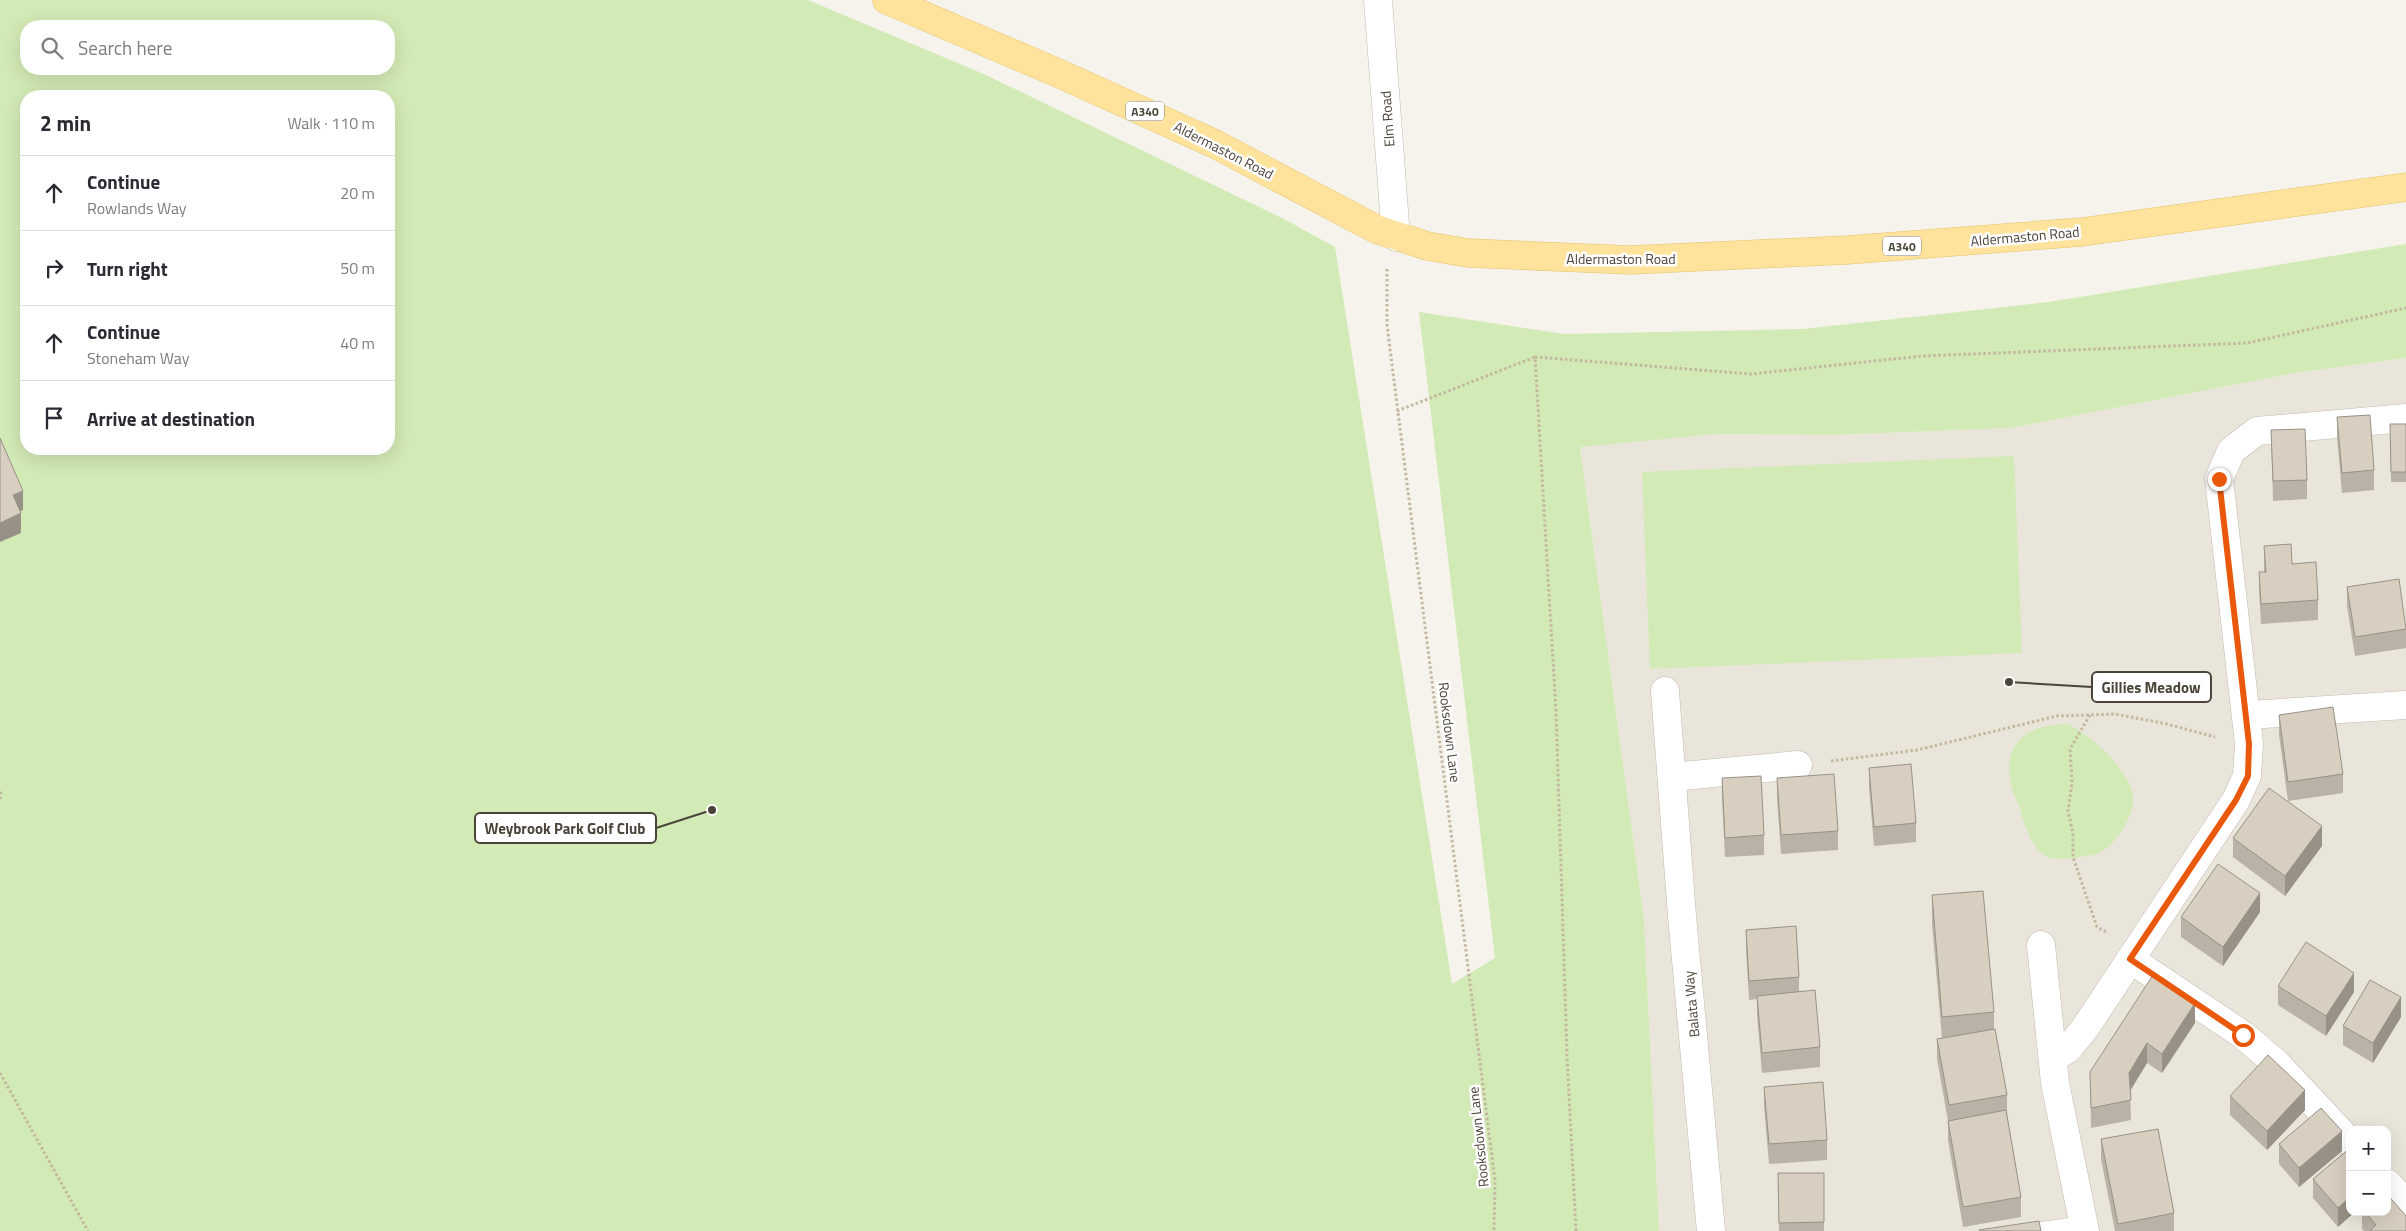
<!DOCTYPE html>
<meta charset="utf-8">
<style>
body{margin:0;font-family:"Titillium Web",sans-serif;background:#f2f2f3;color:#2b2b33}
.controls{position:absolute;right:15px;bottom:15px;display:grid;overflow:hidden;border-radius:10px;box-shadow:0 5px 20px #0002}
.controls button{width:45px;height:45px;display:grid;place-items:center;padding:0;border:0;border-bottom:1px solid #e1e1e2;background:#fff;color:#2b2b33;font:25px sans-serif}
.stop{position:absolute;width:15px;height:15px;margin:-11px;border:4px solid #ea580c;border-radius:50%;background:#fff}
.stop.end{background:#ea580c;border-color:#fff;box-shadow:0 1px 5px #0008}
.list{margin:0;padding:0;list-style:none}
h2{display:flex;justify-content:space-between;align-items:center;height:65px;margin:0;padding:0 20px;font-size:21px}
h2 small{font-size:16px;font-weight:400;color:#7c7c81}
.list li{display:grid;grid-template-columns:32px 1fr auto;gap:15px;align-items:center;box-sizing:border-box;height:75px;padding:0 20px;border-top:1px solid #e1e1e2}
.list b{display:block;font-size:19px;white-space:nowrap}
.list p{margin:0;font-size:16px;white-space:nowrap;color:#7c7c81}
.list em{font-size:16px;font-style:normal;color:#7c7c81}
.icon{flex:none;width:28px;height:28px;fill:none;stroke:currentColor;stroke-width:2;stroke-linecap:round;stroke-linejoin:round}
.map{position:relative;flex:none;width:2406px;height:1231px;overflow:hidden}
.search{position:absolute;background:#fff;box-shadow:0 5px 20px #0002;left:20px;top:20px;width:375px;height:55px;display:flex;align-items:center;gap:12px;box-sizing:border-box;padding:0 18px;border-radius:20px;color:#7c7c81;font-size:19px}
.panel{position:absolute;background:#fff;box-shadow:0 5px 20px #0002;left:20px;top:90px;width:375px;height:365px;border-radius:20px}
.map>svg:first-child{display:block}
</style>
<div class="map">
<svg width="2406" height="1231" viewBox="0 0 2406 1231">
<rect width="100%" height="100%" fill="#f6f3ec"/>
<path fill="#eae5da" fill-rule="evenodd" d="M2406 358V1231H1659L1644 919 1580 446 1716 434 1831 435 2011 428 2294 373ZM2350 1130H2387V1212H2350Z"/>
<path fill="#d2eab5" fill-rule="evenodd" d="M0 0H808L986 75 1284 219 1335 247 1452 984 1495 958 1419 312 1564 334 1803 329 2049 302 2406 244V358L2294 373 2011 428 1831 435 1716 434 1580 447 1644 919 1659 1231H0ZM26 26H389V69H26ZM26 96H389V449H26Z
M2014 456 2022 653 1650 669 1642 472Z
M2067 724C2088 732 2132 772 2133 797 2134 809 2129 818 2123 829 2118 837 2108 849 2099 853 2091 856 2059 861 2051 858 2031 852 2025 825 2020 809 2017 800 2012 792 2011 784 2002 741 2028 725 2067 724Z"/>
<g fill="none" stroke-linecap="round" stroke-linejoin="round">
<defs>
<path id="service" d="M2042 1231 2084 1225"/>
<path id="minor" d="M1665 691 1682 916 1711 1231
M2247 715 2406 705
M1672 777 1798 765
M2041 945 2055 1083 2085 1231
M2130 959 2243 1035 2277 1064 2350 1142
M2053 1058 2068 1049 2085 1028 2236 800 2247 776 2249 744 2219 479 2231 451 2257 431 2406 418
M2387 1183 2406 1203"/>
<path id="tertiary" d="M1378 0 1396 237"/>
<path id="primary" d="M887 0 1058 73 1215 144 1376 229 1427 246 1468 253 1631 260 1847 250 2082 232 2406 187"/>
</defs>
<use href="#service" stroke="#c2bbae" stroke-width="19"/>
<use href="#minor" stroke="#c2bbae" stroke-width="29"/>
<use href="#tertiary" stroke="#c2bbae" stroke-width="29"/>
<use href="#primary" stroke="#e6c16a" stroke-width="29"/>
<path stroke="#c4b79f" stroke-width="3" stroke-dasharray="2.5 2.5" stroke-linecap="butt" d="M1387 269V325L1495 1181 1494 1231
M1397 411 1535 357
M2090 715 2070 749 2072 783 2068 811 2073 833V857L2097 927 2108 933
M1831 761 1917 750 2057 716 2115 714 2167 724 2215 737
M0 799 1 789
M0 1073 88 1231
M1576 1231 1567 1056 1556 711 1535 357 1751 374 1922 356 2247 343 2406 308"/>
<use href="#service" stroke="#fff" stroke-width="18"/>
<use href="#minor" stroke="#fff" stroke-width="28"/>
<use href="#tertiary" stroke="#fff" stroke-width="28"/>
<use href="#primary" stroke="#ffe39c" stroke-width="28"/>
</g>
<path fill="#bab2a6" d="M2337 417 2374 470V490L2342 493 2337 437Z
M2390 424H2406V482H2391Z
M2271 430 2307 480V499L2273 501Z
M2264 546 2292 564 2318 600V620L2261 624 2259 591V572H2264Z
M2347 587 2406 626V648L2355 656 2347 606Z
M2279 715 2343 774V793L2288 801 2279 735Z
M1869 768 1916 823V842L1874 846 1869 788Z
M1722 778 1764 835V855L1725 857 1722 797Z
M1777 778 1838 831V850L1781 854 1777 798Z
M2233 838 2322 846 2285 896 2233 857Z
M1932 895 1994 1012V1029L2007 1095V1114L2021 1197V1217L1963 1227 1948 1140V1121L1937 1059V1039L1942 1038 1932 924Z
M2260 912 2223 966 2181 937V917Z
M1746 930 1799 977V992L1820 1047V1067L1762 1073 1757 1015V999L1749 1000 1746 950Z
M2278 986 2354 992 2326 1036 2278 1005Z
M2195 1003V1023L2162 1073 2147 1063 2130 1090 2131 1120 2091 1128 2090 1072Z
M2401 1017 2373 1063 2343 1045V1026Z
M1764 1087 1827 1140V1160L1769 1164 1764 1106Z
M2230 1096 2305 1110 2267 1150 2230 1115Z
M2101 1139 2174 1213V1231H2115L2101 1159Z
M2279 1144 2342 1151 2299 1187 2279 1164Z
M2350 1148 2338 1227 2313 1198V1179Z
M1778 1173H1824V1231H1779Z
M2362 1212H2387L2406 1231H2364L2362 1229Z"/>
<path fill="#979187" d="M23 491V510L13 514V495Z
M21 513V533L0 542V523Z
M2322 826V846L2285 896V876Z
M2260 893V912L2223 966V947Z
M2354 973V992L2326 1036V1016Z
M2401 997V1017L2373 1063V1043Z
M2195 1003V1023L2162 1073V1054Z
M2147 1043V1063L2129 1093V1073Z
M2305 1090V1110L2267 1150V1131Z
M2342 1131V1151L2299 1187V1168Z
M2350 1197V1212H2355L2338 1227V1208Z"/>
<path fill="#d8cfc1" stroke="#979187" d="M2370 415 2374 470 2342 473 2337 417Z
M2390 424H2406V472H2391Z
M2305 429 2307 480 2273 481 2271 430Z
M0 438 23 491 13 495 21 513 0 523Z
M2291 544 2292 564 2316 562 2318 600 2261 604 2259 572H2266L2264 546Z
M2399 579 2406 629 2355 637 2347 587Z
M2333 707 2343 774 2288 782 2279 715Z
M1911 764 1916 823 1874 827 1869 768Z
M1834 774 1838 831 1781 835 1777 778Z
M1761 776 1764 835 1725 838 1722 778Z
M2269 788 2322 826 2285 876 2233 838Z
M2218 864 2260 893 2223 947 2181 917Z
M1983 891 1994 1012 1942 1017 1932 895Z
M1796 926 1799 977 1749 981 1746 930Z
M2306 942 2354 973 2326 1016 2278 986Z
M2153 975 2195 1003 2162 1054 2147 1043 2129 1073 2131 1100 2091 1108 2090 1072Z
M2370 980 2401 997 2373 1043 2343 1026Z
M1815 990 1820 1047 1762 1053 1757 996Z
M1995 1029 2007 1095 1949 1105 1937 1039Z
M2268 1055 2305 1090 2267 1131 2230 1096Z
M1823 1082 1827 1140 1769 1144 1764 1087Z
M2321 1108 2342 1131 2299 1168 2279 1144Z
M2006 1110 2021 1197 1963 1207 1948 1121Z
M2158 1129 2174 1213 2118 1224 2101 1139Z
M2350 1148V1197L2338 1208 2313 1179Z
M1778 1173H1824V1222L1779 1223Z
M2387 1194 2406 1216V1231H2370L2376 1225 2365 1212H2387Z
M2039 1221 2041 1231H1979V1230Z"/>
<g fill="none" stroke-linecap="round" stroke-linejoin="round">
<path stroke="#ea580c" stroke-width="6" d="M2219 479 2249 744 2248 776 2236 800 2130 959 2243 1035"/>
</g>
<g text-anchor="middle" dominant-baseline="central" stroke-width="5" stroke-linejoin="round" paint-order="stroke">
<g fill="#fff" stroke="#817c74" stroke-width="1">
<rect x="1126" y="101.5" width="38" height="19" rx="4"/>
<rect x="1883" y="236.5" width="38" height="19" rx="4"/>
</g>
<g font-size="12" font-weight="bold" fill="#4b4439">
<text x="1145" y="111">A340</text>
<text x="1902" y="246">A340</text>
</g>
<g font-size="14" fill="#4b4439" stroke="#fff">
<text transform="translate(1387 119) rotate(-94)">Elm Road</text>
<text transform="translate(1224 150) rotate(27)">Aldermaston Road</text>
<text transform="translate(2025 236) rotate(-5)">Aldermaston Road</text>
<text x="1621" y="258">Aldermaston Road</text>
<text transform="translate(1450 732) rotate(83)">Rooksdown Lane</text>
<text transform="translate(1691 1004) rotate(-95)">Balata Way</text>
<text transform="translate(1478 1137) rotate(-96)">Rooksdown Lane</text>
</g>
</g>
<path fill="none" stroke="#4b4439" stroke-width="2" d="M2009 682L2092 687M712 810L656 828"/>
<g fill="#4b4439" stroke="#fff" stroke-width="2">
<circle cx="2009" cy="682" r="5"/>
<circle cx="712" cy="810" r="5"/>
</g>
<g fill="#fff" stroke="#4b4439" stroke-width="2">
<rect x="2092" y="672" width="119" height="30" rx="5"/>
<rect x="475" y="813" width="181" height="30" rx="5"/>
</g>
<g font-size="15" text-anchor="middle" font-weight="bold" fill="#4b4439">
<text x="2151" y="693">Gillies Meadow</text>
<text x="565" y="834">Weybrook Park Golf Club</text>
</g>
</svg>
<div class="controls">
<button>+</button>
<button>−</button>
</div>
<div class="stop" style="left:2243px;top:1035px"></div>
<div class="stop end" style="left:2219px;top:479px"></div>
<div class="search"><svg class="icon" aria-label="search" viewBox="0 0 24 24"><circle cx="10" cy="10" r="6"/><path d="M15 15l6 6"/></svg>Search here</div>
<section class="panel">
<h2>2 min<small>Walk · 110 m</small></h2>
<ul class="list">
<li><svg class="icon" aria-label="ahead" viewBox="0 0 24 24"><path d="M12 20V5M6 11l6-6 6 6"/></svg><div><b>Continue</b><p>Rowlands Way</p></div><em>20 m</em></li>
<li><svg class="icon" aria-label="right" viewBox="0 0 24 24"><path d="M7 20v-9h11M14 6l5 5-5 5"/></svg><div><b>Turn right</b></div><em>50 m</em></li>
<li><svg class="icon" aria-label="ahead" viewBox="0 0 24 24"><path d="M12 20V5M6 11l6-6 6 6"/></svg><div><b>Continue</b><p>Stoneham Way</p></div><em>40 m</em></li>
<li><svg class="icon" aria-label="arrive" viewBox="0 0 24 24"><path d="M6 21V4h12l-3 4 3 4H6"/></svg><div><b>Arrive at destination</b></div></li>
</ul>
</section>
</div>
